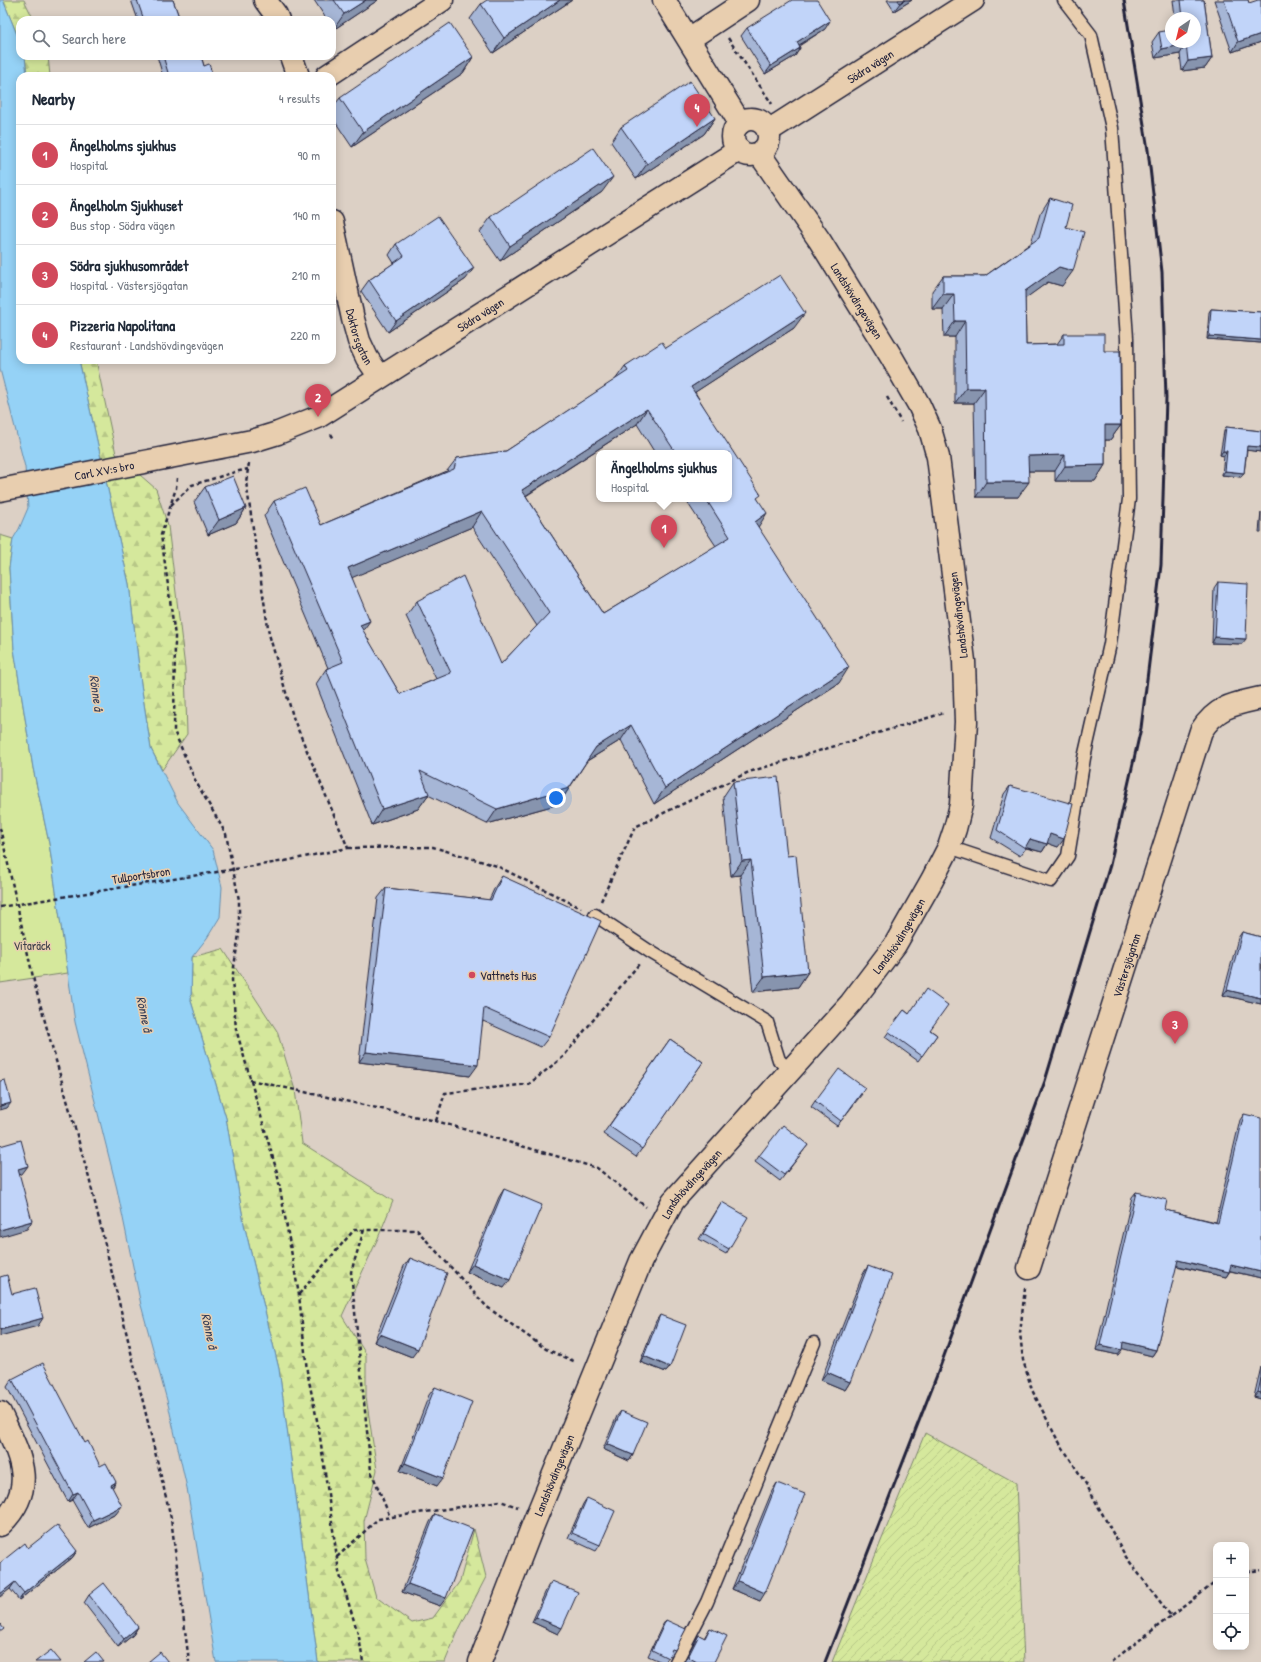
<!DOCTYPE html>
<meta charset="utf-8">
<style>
body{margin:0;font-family:"Patrick Hand",sans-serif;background:#f2f2f3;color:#1f2937}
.controls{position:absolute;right:12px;bottom:12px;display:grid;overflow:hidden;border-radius:8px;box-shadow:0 2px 10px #0003}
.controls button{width:36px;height:36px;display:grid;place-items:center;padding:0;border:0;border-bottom:1px solid #e0e1e3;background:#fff;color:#1f2937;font:20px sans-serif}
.compass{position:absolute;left:1165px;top:12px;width:36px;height:36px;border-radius:50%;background:#fff;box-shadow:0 2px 10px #0003;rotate:215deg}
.you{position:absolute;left:556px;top:798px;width:14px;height:14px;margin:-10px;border:3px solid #fff;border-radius:50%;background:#1a73e8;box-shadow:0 0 0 6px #1a73e833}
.badge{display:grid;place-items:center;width:26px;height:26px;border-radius:50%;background:#d1495b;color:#fff;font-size:13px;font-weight:700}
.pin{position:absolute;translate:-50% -33px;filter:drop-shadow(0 1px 2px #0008)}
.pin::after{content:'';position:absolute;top:21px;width:14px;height:12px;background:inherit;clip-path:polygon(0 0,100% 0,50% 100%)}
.popup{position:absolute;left:596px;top:450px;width:136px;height:52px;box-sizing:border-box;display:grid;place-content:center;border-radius:8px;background:#fff;filter:drop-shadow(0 1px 3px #0005);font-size:13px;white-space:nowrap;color:#747a83}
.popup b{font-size:15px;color:#1f2937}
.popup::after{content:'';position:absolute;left:50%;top:100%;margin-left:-8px;border:8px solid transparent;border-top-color:#fff}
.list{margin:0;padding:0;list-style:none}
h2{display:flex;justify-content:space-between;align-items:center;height:52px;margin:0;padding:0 16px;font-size:17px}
h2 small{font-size:13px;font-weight:400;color:#747a83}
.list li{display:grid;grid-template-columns:26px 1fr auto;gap:12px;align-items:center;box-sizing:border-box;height:60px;padding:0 16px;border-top:1px solid #e0e1e3}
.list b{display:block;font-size:15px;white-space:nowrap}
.list p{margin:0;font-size:13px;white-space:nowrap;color:#747a83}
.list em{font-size:13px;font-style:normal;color:#747a83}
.icon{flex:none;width:22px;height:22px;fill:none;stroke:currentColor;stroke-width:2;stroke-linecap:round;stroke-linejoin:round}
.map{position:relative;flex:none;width:1261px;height:1662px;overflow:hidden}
.search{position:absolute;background:#fff;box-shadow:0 2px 10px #0003;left:16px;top:16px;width:320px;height:44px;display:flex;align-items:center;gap:10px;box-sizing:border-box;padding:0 14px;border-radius:12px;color:#747a83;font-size:15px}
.panel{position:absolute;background:#fff;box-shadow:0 2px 10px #0003;left:16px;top:72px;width:320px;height:292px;border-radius:12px}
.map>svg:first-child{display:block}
</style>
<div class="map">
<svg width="1261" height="1662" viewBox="0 0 1261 1662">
<defs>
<pattern id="forest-firs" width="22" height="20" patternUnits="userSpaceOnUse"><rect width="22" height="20" fill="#d5e89c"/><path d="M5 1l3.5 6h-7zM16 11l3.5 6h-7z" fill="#b7c787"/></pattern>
<pattern id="garden-furrows" width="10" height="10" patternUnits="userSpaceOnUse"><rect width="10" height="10" fill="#d5e89c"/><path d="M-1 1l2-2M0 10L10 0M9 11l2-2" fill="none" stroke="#b7c787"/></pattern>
</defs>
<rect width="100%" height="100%" fill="#dcd0c5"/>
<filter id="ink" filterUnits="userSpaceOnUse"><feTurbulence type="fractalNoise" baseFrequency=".025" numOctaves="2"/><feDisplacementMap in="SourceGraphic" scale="8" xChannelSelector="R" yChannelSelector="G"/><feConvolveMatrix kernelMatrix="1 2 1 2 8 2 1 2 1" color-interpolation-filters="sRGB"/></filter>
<g filter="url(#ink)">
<path fill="url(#forest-firs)" stroke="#7c856c" d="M3 0H24L34 20H20V42Z
M25 56H48L50 76H27Z
M79 360H96L116 454 156 489 168 526 185 668 187 734 162 770 151 749 141 684 129 584Z
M223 949 277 1031 295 1090 302 1143 393 1201 378 1238 342 1316 366 1354V1397L377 1470 364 1521 365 1559 376 1597 412 1623 433 1618 460 1581 474 1529 486 1577 457 1633 445 1662H318L279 1369 244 1224 226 1118 191 1001 192 957Z"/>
<path fill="#d5e89c" stroke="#7c856c" d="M0 535 13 539 9 568 14 649 33 768 49 843 68 973 0 983Z"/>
<path fill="url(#garden-furrows)" stroke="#7c856c" d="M925 1433 1016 1483 1024 1662H832Z"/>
<path fill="#95d2f6" stroke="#678cab" d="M0 0H3L20 42V56H25L27 76H20V360H79L129 584 141 684 151 749 178 803 213 850 222 887 220 917 207 938 192 957 191 1001 226 1118 244 1224 279 1369 318 1662H216L187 1488 168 1404 141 1305 117 1189 75 1022 49 843 33 768 14 649 9 568 13 539 19 529 28 508 25 467 0 369Z"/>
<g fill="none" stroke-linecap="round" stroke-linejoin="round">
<defs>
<path id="service" d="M949 847 1051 881 1068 856 1084 758 1110 644 1129 499 1127 338 1112 128 1091 35 1064 0
M595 915 649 951 767 1022 779 1060 790 1071
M676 1662 707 1602 814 1343"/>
<g id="minor">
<path d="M265 0 276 15 278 20"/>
<path d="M689 39 748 0"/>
<path d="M291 56 298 76"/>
<path d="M327 76 442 0"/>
<path id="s1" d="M768 131 973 0"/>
<path id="s2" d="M332 222 353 319 359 341 367 358 380 377"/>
<path id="s3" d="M0 490 252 441 278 433 318 417 739 150"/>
<path id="s4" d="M1029 1268 1201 731C1217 706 1234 704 1261 698"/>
<path d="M0 1413C19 1454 40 1487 0 1525"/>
</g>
<g id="tertiary">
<path d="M664 0 740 123"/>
<circle cx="751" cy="137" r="18"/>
<path id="s5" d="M480 1662 533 1525 641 1261 673 1201 851 1003 895 945 932 880 949 847 955 829 961 805 966 722 964 661 938 457 930 429 919 405 892 358 820 241 759 153"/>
</g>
</defs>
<use href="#service" stroke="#22223b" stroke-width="15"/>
<use href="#minor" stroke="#22223b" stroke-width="25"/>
<use href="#tertiary" stroke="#22223b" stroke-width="25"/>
<path stroke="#22223b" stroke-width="2.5" stroke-dasharray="4 3" stroke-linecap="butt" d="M728 38 772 104
M887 397 901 422
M331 434 334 439
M249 463 246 482 269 634 294 720 348 848 285 861
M177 478 176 488 161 535 175 636 174 731 196 782 226 834 239 900V934L232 980 236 1029 277 1172 299 1295 307 1371 319 1430 339 1572 359 1637 363 1662
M171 505 192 485 235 472 248 469
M0 828 35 986 89 1178 171 1518 189 1662
M348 848 433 847 497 866 581 908
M601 901 635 827 749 772 944 713
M250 1080 436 1121 597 1168 646 1207
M436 1121 445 1093 529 1084 563 1057 639 964
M364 1230 351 1272 371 1471 390 1517
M1025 1288 1020 1333 1023 1360 1032 1390 1056 1437 1086 1484 1126 1557 1171 1616 1111 1662
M299 1294 354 1230H417L487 1307 546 1349 576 1362
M337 1557 378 1519 500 1501 518 1507
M1246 1572 1261 1570
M1171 1616 1216 1582"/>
<use href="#service" stroke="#e8ceaf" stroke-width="12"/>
<use href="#minor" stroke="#e8ceaf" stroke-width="22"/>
<use href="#tertiary" stroke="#e8ceaf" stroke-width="22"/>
<path stroke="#22223b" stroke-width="3" d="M825 1662 937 1375 1045 1081 1110 865 1141 728 1161 565 1166 398 1162 272 1148 150 1124 0"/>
<path stroke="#22223b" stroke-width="2.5" stroke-dasharray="4 3" stroke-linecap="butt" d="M0 907 285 861"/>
</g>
<path fill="#a6b6d6" stroke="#22223b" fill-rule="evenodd" d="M131 0H173L179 17 189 20H138Z
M314 0H378L333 30 332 27V20H327Z
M572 0 493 53 470 19 481 4Z
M887 0H912L894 11Z
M1173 0H1204L1212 58 1205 68 1182 71 1180 54 1155 58 1152 42 1159 32 1171 42 1195 18H1175Z
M1214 0H1248L1261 42 1232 52Z
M747 28 825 29 799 46 800 48 795 56 765 74 741 36Z
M157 56H201L204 66 213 76H163Z
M473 57 463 73 352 147 332 117V108L340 98Z
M715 118 704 134 636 179 611 142 621 127Z
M602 192 500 261 480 232 491 217Z
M1050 198 1066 227 1062 286 1048 282 1025 298 1026 345 1057 344 1064 334 1104 351 1121 425 1110 440H1105V465L1095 481H1055V471H1028L1018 497H976L974 403H955V337H944L943 309H932V291L943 276H985L1031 243 1040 214Z
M396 244 466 279 388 332 361 291 369 280 394 263 389 255Z
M1211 309 1261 312V343L1207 339 1209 312Z
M794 328 695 392 758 500V527L839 683 654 804 621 740 587 761 559 804 487 824 428 795 418 809 372 825 316 684 326 669 328 668 264 516 274 501 321 525 447 471 457 458 506 451 615 380 625 366 666 348ZM637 424 655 453H729V499H685L716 546 603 614 526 496ZM472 527 537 626 501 664 417 601 406 616 436 679 400 694 363 631 352 577Z
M1226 427 1261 431V452L1247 450 1244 473 1241 477 1222 475 1224 456 1220 455 1224 431Z
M205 487 246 508 236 523 208 535 194 502Z
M1261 512V532H1259Z
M1218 582 1242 644 1212 643 1214 588Z
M733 782 787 856 808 972 798 987 753 992 740 875 731 876 723 797Z
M1010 786 1058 847 1048 843 1042 852 1026 848 1020 856 991 838 1004 794Z
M502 876 549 1037 541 1047 483 1021 470 1076 359 1062 378 898 386 888 489 900 495 887Z
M1242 932 1261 937V1004L1223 995 1238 938Z
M904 1010 937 1035 918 1061 885 1037Z
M670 1039 703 1062 636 1157 603 1134Z
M862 1094 837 1126 811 1107 815 1101Z
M1244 1114 1261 1278 1230 1271 1226 1277 1176 1266 1156 1350 1152 1356 1122 1348 1118 1355 1096 1350 1132 1197 1136 1192 1165 1210 1216 1222 1240 1120Z
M808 1145 780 1181 755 1162 759 1156Z
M504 1189V1288L467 1272 499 1197Z
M722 1202 729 1249 726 1254 699 1239Z
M410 1258 412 1357 374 1342 404 1266Z
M868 1266 850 1382 845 1390 821 1380 863 1274Z
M660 1315 670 1367 666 1372 640 1362 656 1321Z
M1261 1367V1399L1254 1397Z
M12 1379 116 1482 112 1488 116 1514 88 1528 72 1500 68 1502 7 1387Z
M435 1387 437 1486 400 1471 429 1395Z
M621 1411 633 1455 629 1461 603 1449 617 1416Z
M777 1483 760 1601 732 1589 772 1491Z
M587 1498 600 1545 596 1551 568 1538 583 1504Z
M435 1514 440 1606 402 1592 430 1522Z
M28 1548 77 1551 72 1558 19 1600 10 1589Z
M552 1581 558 1634 532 1622 548 1586Z
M89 1595 138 1627 133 1635 118 1647 84 1603Z
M666 1620 675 1650 671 1656 669 1655 665 1662H662L648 1656 662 1626Z
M710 1628 714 1662H684L695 1641 699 1635 704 1638Z"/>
<path fill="#8794ae" stroke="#22223b" d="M366 0H378L333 30 344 14Z
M560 0H572L493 53 504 38Z
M905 0H912L894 11 900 3Z
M830 21 825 29 791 50 797 42Z
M1261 34V42L1232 52 1238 42Z
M1186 44 1180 54 1155 58 1162 49Z
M800 48 795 56 765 74 771 66Z
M473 57 463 73 352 147 363 132Z
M1212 58 1205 68 1182 71 1188 61Z
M715 118 704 134 636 179 647 164Z
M613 177 602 192 500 261 510 246Z
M1059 267 1073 271 1062 286 1048 282 1015 306 1025 291Z
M474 268 466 279 388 332 396 321Z
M943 294H954L943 309H932Z
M805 313 794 328 680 402 691 387Z
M955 321H965L955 337H944Z
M1209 336 1261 340V343L1207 339Z
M966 388H985L974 403H955Z
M647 409 637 424 511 505 522 490Z
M1105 425H1121L1110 440H1094Z
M1247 446 1261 447V452L1245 450Z
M1223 451H1227L1224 456 1220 455Z
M1065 455 1055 471H1018L1028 456Z
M1105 465 1095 481H1055L1065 466Z
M1225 471 1244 473 1241 477 1222 475Z
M986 482H1029L1018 497H976Z
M246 508 236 523 208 535 219 520Z
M482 511 472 527 337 584 348 568Z
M767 513 757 529 755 522Z
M370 621 359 636 360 625Z
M1215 637 1246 639 1242 644 1212 643Z
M849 667 839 683 654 804 665 788Z
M631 725 621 740 585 762 596 747Z
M569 788 559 804 487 824 497 809Z
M429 794 418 809 372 825 382 809Z
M1050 834 1064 839 1058 847 1044 842Z
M1030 839 1047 844 1042 852 1024 847Z
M751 860 740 875 731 876 742 861Z
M808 972 798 987 753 992 764 977Z
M1227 990 1261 998V1004L1223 995Z
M366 1052 478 1065 470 1076 359 1062Z
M11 1103 7 1108 0 1110V1106Z
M28 1166 22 1174 12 1177 18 1169Z
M32 1221 27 1229 0 1237V1230Z
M1178 1260 1229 1272 1226 1277 1174 1265Z
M473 1264 510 1280 504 1288 467 1272Z
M1231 1265 1261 1272V1278L1227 1270Z
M43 1318 38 1326 0 1336V1330Z
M380 1334 418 1349 412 1357 374 1342Z
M1123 1342 1156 1350 1152 1356 1120 1348Z
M1100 1345 1122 1350 1118 1355 1096 1350Z
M644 1356 670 1367 666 1372 640 1362Z
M827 1372 850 1382 845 1390 821 1380Z
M1258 1392 1261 1393V1399L1254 1397Z
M607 1444 633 1455 629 1461 603 1449Z
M405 1463 443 1478 437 1486 400 1471Z
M116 1482 111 1490V1485Z
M78 1492 72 1500 68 1502 73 1494Z
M122 1506 116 1514 88 1528 93 1520Z
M77 1551 72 1558 19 1600 24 1593Z
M738 1581 765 1593 760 1601 732 1589Z
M15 1582 10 1589 0 1597V1594Z
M408 1584 446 1598 440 1606 402 1592Z
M536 1617 562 1628 558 1634 532 1622Z
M138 1627 133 1635 118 1647 124 1639Z"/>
<path fill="#c1d4f9" stroke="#22223b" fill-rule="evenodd" d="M137 0H173L179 17 188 15 189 20H144Z
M334 0H366L344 14Z
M487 0H560L504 38 481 4Z
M792 0H817L830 21 797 42 800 48 771 66 747 28Z
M898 0H905L900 3Z
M1181 0H1204L1212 58 1188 61 1186 44 1162 49 1159 32 1171 30V42H1195V18H1183Z
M1224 0H1248L1249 3 1258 0H1261V34L1238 42Z
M450 23 473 57 363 132 340 98Z
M163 56H201L204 66 209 64 213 76H177L176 74 169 76Z
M690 81 715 118 647 164 621 127Z
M593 148 613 177 510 246 491 217Z
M1050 198 1072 205 1066 227 1084 232 1073 271 1059 267 1025 291 1026 345 1064 344V334H1104V351H1120L1121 425H1105V465L1065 466V455L1028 456 1029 482H986L985 388H966L965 321H955L954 294H943V276H985L1039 238Z
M438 216 474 268 396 321 369 280 404 256 396 244Z
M780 275 805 313 691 387 761 495 757 498 767 513 755 522 849 667 665 788 631 725 596 747 569 788 497 809 420 771 429 794 382 809 326 669 343 662 274 501 305 488 321 525 454 469 457 458 506 451 628 371 625 366 662 342 666 348ZM647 409 676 453H729V499H706L730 537 603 614 522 490ZM482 511 549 613 501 664 463 576 417 601 451 673 400 694 360 625 370 621 348 568Z
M1211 309 1261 312V340L1209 336Z
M1226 427 1261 431V447L1247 446 1244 473 1225 471 1227 451H1223Z
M233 476 246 508 219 520 205 487Z
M1218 582 1248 584 1246 639 1215 637Z
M778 777 787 856 796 855 808 972 764 977 751 860 742 861 733 782Z
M1010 786 1073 804 1064 839 1050 834 1047 844 1030 839 1025 848 997 830Z
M502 876 601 921 549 1037 484 1008 478 1065 366 1052 386 888 491 900Z
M1242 932 1261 937V998L1227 990Z
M926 989 948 1005 930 1030 937 1035 922 1056 888 1031 904 1010 909 1014Z
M670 1039 703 1062 642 1149 609 1126Z
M839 1069 865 1088 841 1121 815 1101Z
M5 1080 11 1103 0 1106V1081Z
M1244 1114 1261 1118V1272L1231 1265 1229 1272 1178 1260 1156 1350 1123 1342 1122 1350 1100 1345 1136 1192 1167 1200 1165 1210 1218 1223Z
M783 1125 808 1145 784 1175 759 1156Z
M21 1140 28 1166 18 1169 32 1221 0 1230V1146Z
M504 1189 542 1205 510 1280 473 1264Z
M722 1202 748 1217 729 1249 703 1234Z
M410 1258 447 1273 418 1349 380 1334Z
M868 1266 892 1275 850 1382 827 1372Z
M7 1275 12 1294 35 1288 43 1318 0 1330V1277Z
M660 1315 686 1325 670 1367 644 1356Z
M43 1363 85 1443 88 1441 100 1466 106 1463 116 1482 111 1485 122 1506 93 1520 78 1492 73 1494 12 1379Z
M1261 1378V1393L1258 1392Z
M435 1387 472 1402 443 1478 405 1463Z
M621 1411 647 1422 633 1455 607 1444Z
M777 1483 805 1494 765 1593 738 1581Z
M587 1498 615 1511 600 1545 572 1533Z
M435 1514 473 1529 446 1598 408 1584Z
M57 1525 77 1551 24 1593 15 1582 0 1594V1563L25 1543 28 1548Z
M552 1581 578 1592 562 1628 536 1617Z
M104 1583 138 1627 124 1639 89 1595Z
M666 1620 686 1629 675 1650 672 1649 668 1658 652 1650Z
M0 1624 4 1629 0 1632Z
M710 1628 727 1636 714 1662H697L688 1657 699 1635 705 1638Z
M51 1650 61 1662H35Z
M96 1652 104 1662H84Z
M160 1652 168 1662H148Z"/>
</g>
<circle fill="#d1495b" stroke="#e8ceaf" stroke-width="1.5" cx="472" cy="975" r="4"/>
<g text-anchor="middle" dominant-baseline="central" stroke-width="3" stroke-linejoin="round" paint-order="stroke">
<g font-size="12" fill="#22223b" stroke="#e8ceaf">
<text stroke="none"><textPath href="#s1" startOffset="121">Södra vägen</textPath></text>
<text transform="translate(857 301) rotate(58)">Landshövdingevägen</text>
<text stroke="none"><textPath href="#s3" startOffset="519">Södra vägen</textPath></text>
<text stroke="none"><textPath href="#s2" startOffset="118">Doktorsgatan</textPath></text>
<text stroke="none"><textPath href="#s3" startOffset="106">Carl XV:s bro</textPath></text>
<text transform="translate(958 615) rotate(-97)">Landshövdingevägen</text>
<text transform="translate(141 875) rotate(-9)">Tullportsbron</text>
<text stroke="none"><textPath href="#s5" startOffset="849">Landshövdingevägen</textPath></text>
<text stroke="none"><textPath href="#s4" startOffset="318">Västersjögatan</textPath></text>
<text stroke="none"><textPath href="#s5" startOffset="525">Landshövdingevägen</textPath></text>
<text stroke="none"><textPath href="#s5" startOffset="201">Landshövdingevägen</textPath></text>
</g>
<g font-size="12" fill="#3d404a" stroke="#e8ceaf">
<text x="32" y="945">Vitaräck</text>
</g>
<g font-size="12" fill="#22223b" stroke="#e8ceaf" text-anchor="start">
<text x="480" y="975">Vattnets Hus</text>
</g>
<g font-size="13" font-style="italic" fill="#333c57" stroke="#e8ceaf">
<text transform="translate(97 693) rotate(82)">Rönne å</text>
<text transform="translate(145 1014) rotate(78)">Rönne å</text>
<text transform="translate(210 1331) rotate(78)">Rönne å</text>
</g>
</g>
</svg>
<div class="controls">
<button>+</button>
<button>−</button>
<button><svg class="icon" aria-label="locate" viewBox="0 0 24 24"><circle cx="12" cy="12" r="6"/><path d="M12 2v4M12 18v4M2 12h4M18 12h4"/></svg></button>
</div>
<svg class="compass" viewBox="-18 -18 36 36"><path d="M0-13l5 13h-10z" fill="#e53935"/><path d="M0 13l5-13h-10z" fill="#747a83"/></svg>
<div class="you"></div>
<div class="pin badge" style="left:664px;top:548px">1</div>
<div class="popup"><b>Ängelholms sjukhus</b>Hospital</div>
<div class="pin badge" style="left:318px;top:417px">2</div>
<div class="pin badge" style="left:1175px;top:1044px">3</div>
<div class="pin badge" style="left:697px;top:127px">4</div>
<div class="search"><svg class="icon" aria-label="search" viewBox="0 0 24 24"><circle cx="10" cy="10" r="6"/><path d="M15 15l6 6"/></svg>Search here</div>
<section class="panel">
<h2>Nearby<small>4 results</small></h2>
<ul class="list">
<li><span class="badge">1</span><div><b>Ängelholms sjukhus</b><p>Hospital</p></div><em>90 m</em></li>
<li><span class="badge">2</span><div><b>Ängelholm Sjukhuset</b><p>Bus stop · Södra vägen</p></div><em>140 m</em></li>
<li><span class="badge">3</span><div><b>Södra sjukhusområdet</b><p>Hospital · Västersjögatan</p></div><em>210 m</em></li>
<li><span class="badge">4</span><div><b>Pizzeria Napolitana</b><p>Restaurant · Landshövdingevägen</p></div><em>220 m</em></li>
</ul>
</section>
</div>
